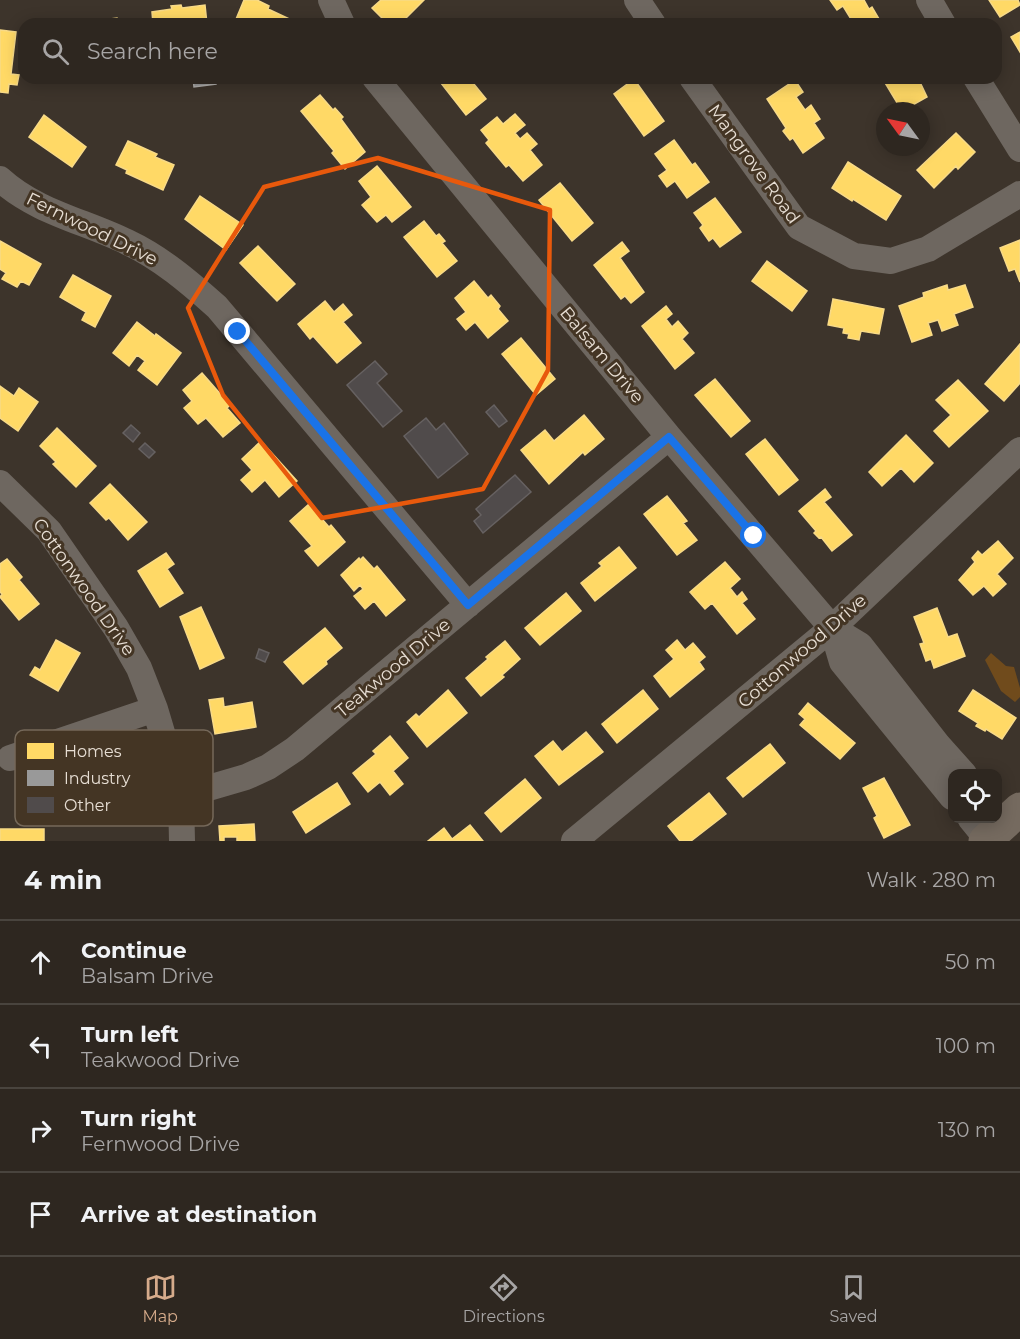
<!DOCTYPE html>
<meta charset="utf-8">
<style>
body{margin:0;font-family:Montserrat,sans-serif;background:#362f29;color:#f1f3f6}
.controls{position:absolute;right:18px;bottom:18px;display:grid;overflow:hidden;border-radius:12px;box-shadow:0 3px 15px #0003}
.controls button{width:54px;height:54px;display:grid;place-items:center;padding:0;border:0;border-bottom:2px solid #49443e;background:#2e2720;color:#f1f3f6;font:30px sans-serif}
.compass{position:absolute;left:876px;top:102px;width:54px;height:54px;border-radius:50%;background:#2e2720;box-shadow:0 3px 15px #0003;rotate:303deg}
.stop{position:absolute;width:18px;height:18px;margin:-14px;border:4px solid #1a73e8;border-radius:50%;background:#fff}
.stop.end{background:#1a73e8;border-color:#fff;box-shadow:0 2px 6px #0008}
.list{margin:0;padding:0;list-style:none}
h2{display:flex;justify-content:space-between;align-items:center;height:78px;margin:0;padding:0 24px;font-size:26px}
h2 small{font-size:20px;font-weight:400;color:#a7a5a5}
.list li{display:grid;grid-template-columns:39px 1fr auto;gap:18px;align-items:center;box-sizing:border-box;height:84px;padding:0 24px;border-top:2px solid #49443e}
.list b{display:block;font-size:22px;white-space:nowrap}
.list p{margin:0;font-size:20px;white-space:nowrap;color:#a7a5a5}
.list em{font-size:20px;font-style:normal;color:#a7a5a5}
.icon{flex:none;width:33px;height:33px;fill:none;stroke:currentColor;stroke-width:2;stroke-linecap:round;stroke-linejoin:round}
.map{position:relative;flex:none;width:1020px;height:841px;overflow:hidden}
.search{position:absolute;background:#2e2720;box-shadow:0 3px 15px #0003;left:18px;right:18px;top:18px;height:66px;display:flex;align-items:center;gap:15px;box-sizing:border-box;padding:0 21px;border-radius:18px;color:#a7a5a5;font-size:22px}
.sheet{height:414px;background:#2e2720}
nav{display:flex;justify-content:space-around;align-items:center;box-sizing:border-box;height:84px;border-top:2px solid #49443e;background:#2e2720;font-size:16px;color:#a7a5a5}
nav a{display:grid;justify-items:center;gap:3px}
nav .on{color:#d6ab8b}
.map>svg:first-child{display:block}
</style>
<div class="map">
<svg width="1020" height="841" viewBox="0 0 1020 841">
<rect width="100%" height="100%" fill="#3d342b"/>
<path fill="#704b1c" d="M991 653 1006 666 1014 667 1020 688V697L1015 702 1001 691 985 660Z"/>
<path fill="#ffd966" stroke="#f8da87" stroke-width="1.5" d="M244 0H257L269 6 268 9 300 24H234Z
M381 0H424L400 24H388L372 8Z
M830 0H864L869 9 872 7 882 24H854L843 6 837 10Z
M989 0H1018L1020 5 1000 17Z
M181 5 182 8 205 5 207 24H153L152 12 172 9 171 6Z
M117 18 118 24H71Z
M0 30 16 32 11 74 19 75 17 85 9 84 8 93 0 92Z
M1020 32V52L1011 37Z
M437 78H469L486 99 466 115Z
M877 78H918L927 97 902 111 884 81 880 83Z
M634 79 664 121 644 136 614 94Z
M795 80 803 92 796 97 805 110 811 105 820 119 814 123 824 138 803 153 793 138 790 140 783 131 786 128 767 99Z
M320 95 333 110 335 108 343 117 341 119 365 152 345 169 332 153 334 151 301 111Z
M515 114 525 125 515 133 520 139 527 133 537 144 530 150 542 165 523 181 509 165 506 167 486 143 489 140 481 130 497 117 503 124Z
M44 115 86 147 72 167 29 137Z
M956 133 975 152 958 169 956 166 934 188 917 170Z
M674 140 692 165 695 163 709 182 687 198 675 181 667 187 659 176 667 170 655 154Z
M128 141 157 154 155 157 174 165 163 190 126 173 127 170 116 165Z
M848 162 901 196 886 220 853 199 852 201 832 188Z
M377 166 411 207 392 222 386 215 377 222 362 205 371 197 359 181Z
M560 183 593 223 572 241 539 200Z
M200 196 243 225 226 250 185 219Z
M715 198 741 232 720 247 713 238 709 241 700 228 703 225 694 213Z
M424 221 436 236 439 234 445 241 442 243 457 261 437 277 404 237Z
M1020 240V282L1015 269 1009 271 1000 248Z
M0 241 41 264 29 285 21 281 17 287 2 279 6 273 0 269Z
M622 242 629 251 620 258 644 292 631 303 625 296 621 299 594 265Z
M258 246 295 284 277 301 240 263Z
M767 261 807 291 792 311 752 281Z
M73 275 111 296 95 327 82 320 86 312 60 297Z
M474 281 488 298 491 295 500 306 498 309 508 321 488 338 475 322 466 330 457 319 466 312 455 298Z
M947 285 948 290 965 285 973 307 954 314 958 325 942 331 938 320 928 323 932 335 912 342 899 306 924 297 923 293Z
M833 299 884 309 879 334 861 331 859 340 848 338 849 334 843 333 844 328 828 325Z
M325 301 334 312 343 304 352 315 343 322 361 343 337 363 313 336 310 339 298 324Z
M666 306 672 314 666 319 672 327 678 321 688 333 682 339 694 353 675 369 642 326Z
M137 322 155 336 156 334 181 353 157 385 138 370 145 361 137 355 129 366 113 353Z
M521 338 555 379 536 395 502 354Z
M1020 344V383L1004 401 985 384Z
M202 373 230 405 227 408 240 423 223 437 206 418 198 424 184 408 192 401 183 390Z
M715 379 750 421 731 437 695 395Z
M958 380 988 411 949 447 934 431 951 415 936 400Z
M0 386 14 396 19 388 38 402 18 431 0 418Z
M584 415 604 439 585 455 583 452 549 484 521 450 545 430 554 441Z
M57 428 96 466 76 487 53 464 56 462 40 446Z
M906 435 933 463 914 482 901 468 882 486 869 472Z
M765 439 798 480 779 495 746 454Z
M261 441 297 481 279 497 265 480 252 492 241 480 252 470 242 459Z
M110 484 147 522 128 540 109 518 106 520 90 503Z
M825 489 831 497 824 502 852 535 832 551 821 537 819 538 814 533 816 531 799 511Z
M667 496 687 521 683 523 697 540 677 555 644 514Z
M309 504 329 527 331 525 345 542 318 566 305 551 312 546 290 521Z
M998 541 1013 558 997 574 1006 584 993 596 984 586 973 595 959 580 975 562 972 558 978 551 982 555Z
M619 547 636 568 595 601 581 583 602 566 599 563Z
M166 553 174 564 167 569 183 593 160 607 138 571Z
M363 557 374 569 377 566 405 600 386 616 374 601 365 609 354 596 363 589 360 585 354 591 341 575 359 558 360 560Z
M7 559 22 577 19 580 39 604 19 620 0 597 2 594 0 592V564Z
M725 562 740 579 730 588 737 597 742 592 747 599 742 603 755 619 737 634 712 603 705 609 690 592Z
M566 593 581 611 540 645 525 628Z
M201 607 224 658 200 669 180 617Z
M937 608 948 637 957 634 965 656 934 668 931 659 926 661 920 644 924 643 914 617Z
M325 628 342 648 326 661 327 664 303 684 284 662Z
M56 640 80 653 58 691 30 675 35 667 40 670Z
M677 640 685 650 693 643 705 657 699 662 704 669 670 697 654 676 674 659 666 650Z
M505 641 520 659 502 675 504 677 481 696 466 678 488 659 486 657Z
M448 690 467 713 427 747 407 722 416 714 419 717Z
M643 690 658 709 617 743 602 724Z
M973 690 1016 718 1002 739 986 729 985 731 976 726 978 723 959 711Z
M223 698 224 707 252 702 256 727 215 734 209 700Z
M808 703 855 743 840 759 800 725 805 719 799 714Z
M586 732 603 752 559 785 535 756 553 741 562 752Z
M390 736 408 758 393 771 403 784 390 795 380 782 368 792 353 773 376 754 373 751Z
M770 744 785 763 743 797 727 778Z
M884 778 910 825 884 838 874 818 877 816 863 788Z
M525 779 541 798 501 832 485 813Z
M337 783 350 804 306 833 293 812Z
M709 793 726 814 691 841H680L668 826Z
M254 824 255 841H237V837H224V841H220L219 826Z
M470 825 483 841H428L444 828 452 839Z
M0 829H44V841H0Z"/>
<path fill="#999" stroke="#b0aeab" stroke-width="1.5" d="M193 78H216V84L194 87Z"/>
<path fill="#504b4b" stroke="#666161" stroke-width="1.5" d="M375 361 387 374 377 383 402 411 383 427 347 385Z
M494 405 507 421 499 427 486 412Z
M426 418 436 430 444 423 468 454 438 478 404 436Z
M131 425 140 433 133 442 123 433Z
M145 443 155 452 149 458 139 449Z
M515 475 531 492 483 533 474 521 481 515 476 509Z
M259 649 269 653 265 662 256 658Z"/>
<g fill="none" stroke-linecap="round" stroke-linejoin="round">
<path stroke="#6e6760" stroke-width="26" d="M331 0 342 24
M637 0 653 24
M929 0 943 24
M375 78 669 437 832 628 860 645 938 745 964 774
M692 78 799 227 854 256 891 261 928 249 1020 194
M976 78 1020 149
M0 179C36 212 84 221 127 242 161 258 189 282 217 307L468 605
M0 483 49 531 116 628 139 668 155 709 181 796 182 841
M832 628 842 662 952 797
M10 758 155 709
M181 796 246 777 268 767 295 749 669 437
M970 818 987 839
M574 841 832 628 1020 450"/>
<path stroke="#756a5f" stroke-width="33" d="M985 841 1020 809"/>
</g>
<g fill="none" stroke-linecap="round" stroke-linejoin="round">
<path stroke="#1a73e8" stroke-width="8" d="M238 332 468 605 669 437 754 536"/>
</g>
<path fill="none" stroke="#e8590c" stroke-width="4.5" stroke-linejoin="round" d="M378 158 550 210 548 370 483 489 322 518 223 395 188 308 264 187Z"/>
<g text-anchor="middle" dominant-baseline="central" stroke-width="6" stroke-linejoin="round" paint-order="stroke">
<g font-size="18" fill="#e7ded4" stroke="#443524">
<text transform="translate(754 164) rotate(54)">Mangrove Road</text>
<text transform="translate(92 229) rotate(26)">Fernwood Drive</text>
<text transform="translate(602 355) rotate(50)">Balsam Drive</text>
<text transform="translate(84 587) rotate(55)">Cottonwood Drive</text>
<text transform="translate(802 651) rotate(-41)">Cottonwood Drive</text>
<text transform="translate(393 668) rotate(-40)">Teakwood Drive</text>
</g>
</g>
<rect x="15" y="730" width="198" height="96" rx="9" fill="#443524" stroke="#756859" stroke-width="1.5"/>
<rect x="27" y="743" width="27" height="16" fill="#ffd966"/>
<rect x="27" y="770" width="27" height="16" fill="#999"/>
<rect x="27" y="797" width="27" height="16" fill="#504b4b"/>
<g font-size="16" fill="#e7ded4">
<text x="64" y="757">Homes</text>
<text x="64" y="784">Industry</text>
<text x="64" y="811">Other</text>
</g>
</svg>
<div class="controls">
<button><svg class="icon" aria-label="locate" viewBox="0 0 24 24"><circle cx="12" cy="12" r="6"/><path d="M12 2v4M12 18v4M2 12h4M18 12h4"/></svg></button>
</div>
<svg class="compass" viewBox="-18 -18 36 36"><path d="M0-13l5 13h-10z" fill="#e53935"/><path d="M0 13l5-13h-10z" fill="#a7a5a5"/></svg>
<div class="stop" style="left:754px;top:536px"></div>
<div class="stop end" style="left:238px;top:332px"></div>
<div class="search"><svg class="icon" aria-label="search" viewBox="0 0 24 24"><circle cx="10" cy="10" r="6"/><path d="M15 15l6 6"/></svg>Search here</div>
</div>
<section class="sheet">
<h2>4 min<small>Walk · 280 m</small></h2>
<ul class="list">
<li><svg class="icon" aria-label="ahead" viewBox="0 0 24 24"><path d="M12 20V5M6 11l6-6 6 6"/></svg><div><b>Continue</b><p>Balsam Drive</p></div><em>50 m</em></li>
<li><svg class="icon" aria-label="left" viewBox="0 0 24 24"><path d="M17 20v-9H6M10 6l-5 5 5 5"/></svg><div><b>Turn left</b><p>Teakwood Drive</p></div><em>100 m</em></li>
<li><svg class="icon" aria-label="right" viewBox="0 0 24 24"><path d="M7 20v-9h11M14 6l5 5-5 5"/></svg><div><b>Turn right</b><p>Fernwood Drive</p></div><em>130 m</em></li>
<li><svg class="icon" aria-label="arrive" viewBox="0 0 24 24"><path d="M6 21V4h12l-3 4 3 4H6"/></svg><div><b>Arrive at destination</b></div></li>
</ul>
</section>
<nav>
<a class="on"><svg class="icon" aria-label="map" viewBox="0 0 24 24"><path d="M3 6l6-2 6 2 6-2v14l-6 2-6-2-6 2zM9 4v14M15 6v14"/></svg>Map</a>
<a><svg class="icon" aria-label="directions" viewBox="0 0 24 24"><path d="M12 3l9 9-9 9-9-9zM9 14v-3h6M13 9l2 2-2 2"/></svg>Directions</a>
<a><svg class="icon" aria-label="saved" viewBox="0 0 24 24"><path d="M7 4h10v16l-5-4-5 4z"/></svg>Saved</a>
</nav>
